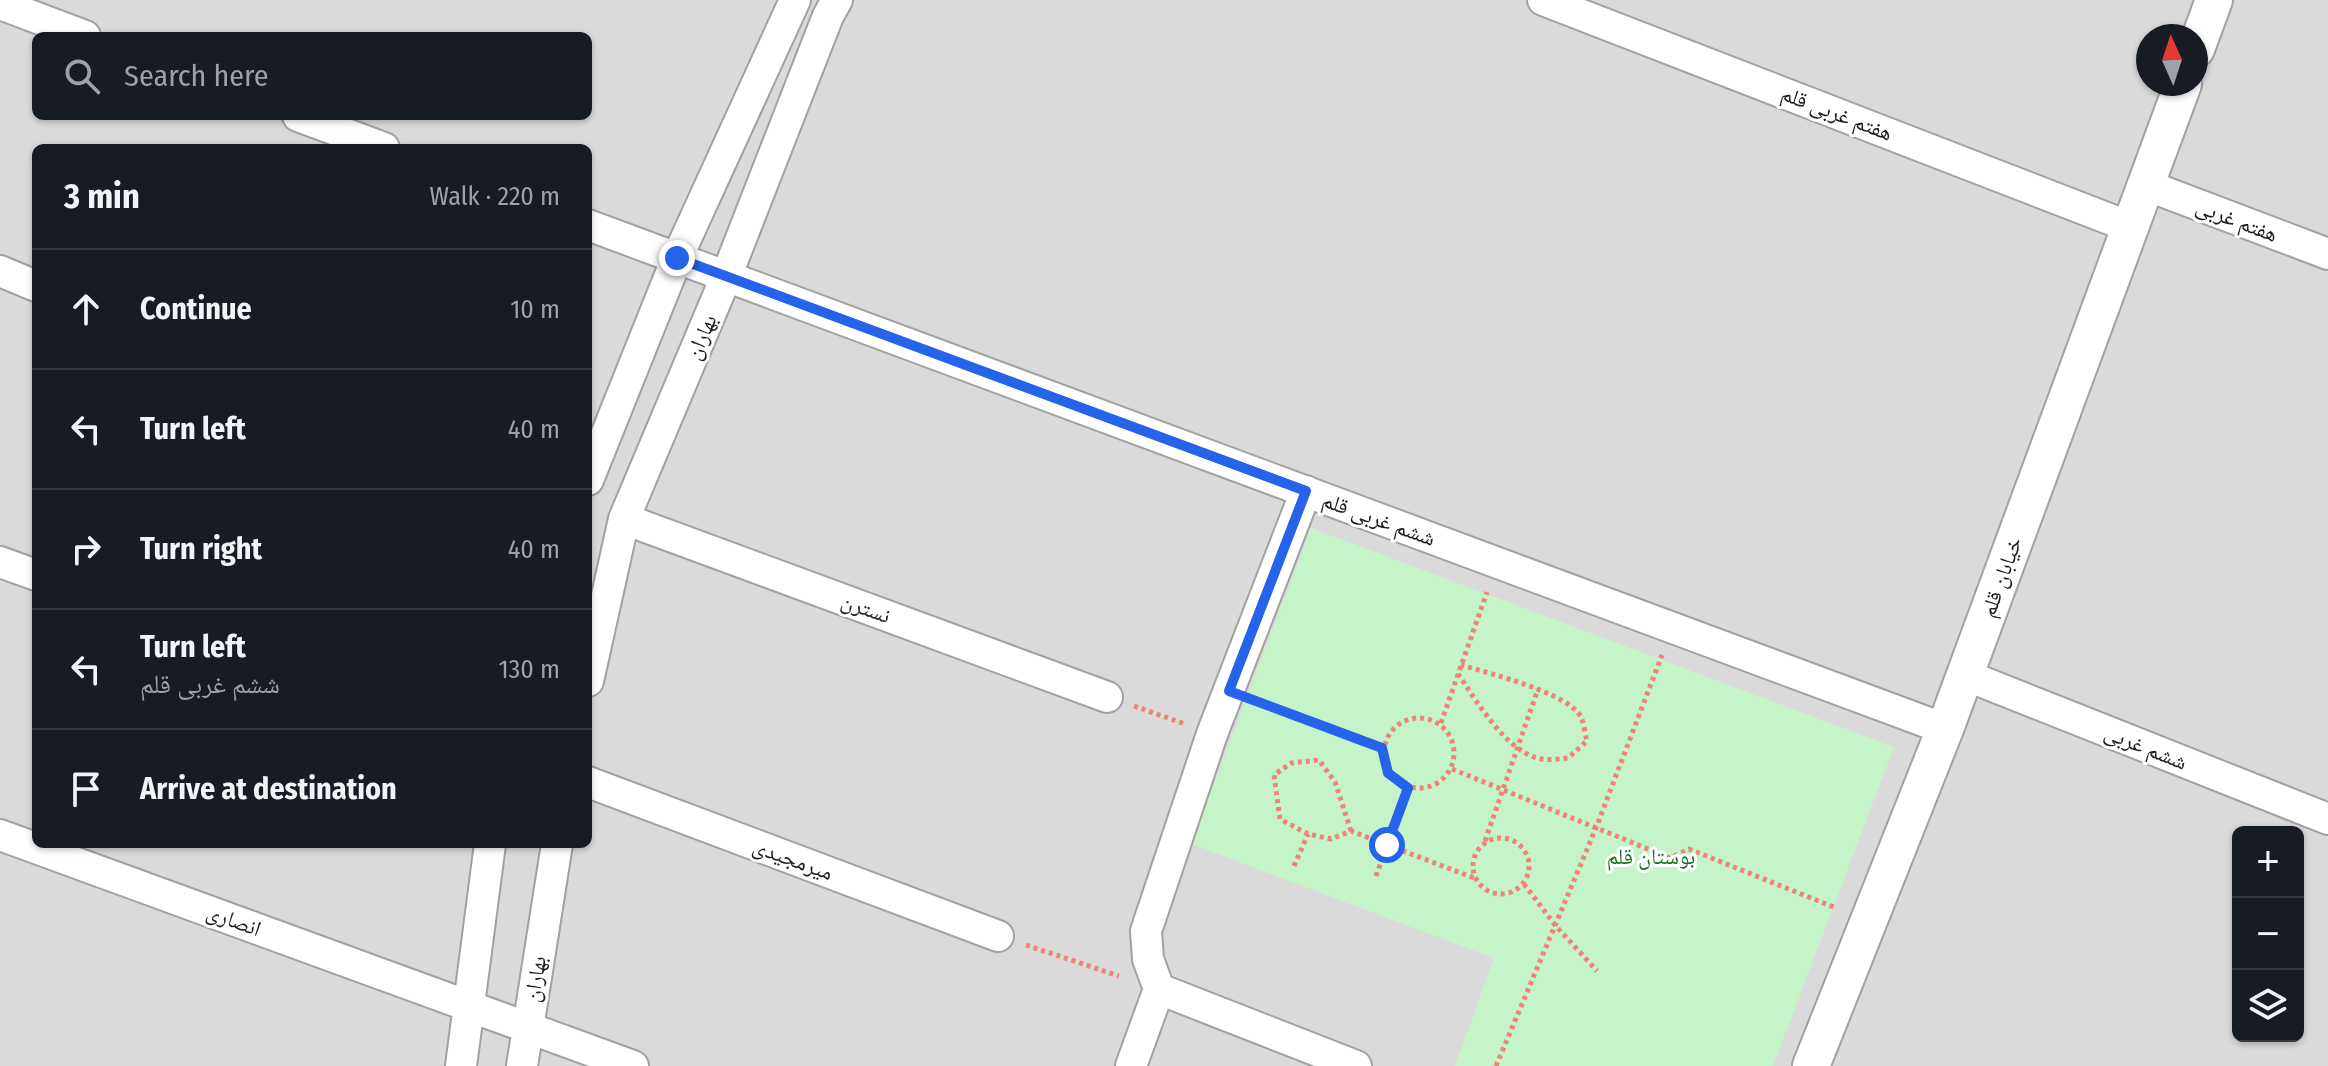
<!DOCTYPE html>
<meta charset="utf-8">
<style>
body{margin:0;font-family:"Fira Sans Condensed","Noto Naskh Arabic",sans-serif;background:#242831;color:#f1f3f6}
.controls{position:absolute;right:24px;bottom:24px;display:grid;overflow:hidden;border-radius:12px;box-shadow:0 2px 6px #0004}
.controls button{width:72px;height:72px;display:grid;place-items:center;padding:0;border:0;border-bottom:2px solid #363941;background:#171b24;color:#f1f3f6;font:40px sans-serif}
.compass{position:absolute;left:2136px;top:24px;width:72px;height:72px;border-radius:50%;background:#171b24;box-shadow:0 2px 6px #0004;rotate:357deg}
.stop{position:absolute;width:24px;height:24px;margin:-18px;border:6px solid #2563eb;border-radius:50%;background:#fff}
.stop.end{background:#2563eb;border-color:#fff;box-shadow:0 2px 8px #0008}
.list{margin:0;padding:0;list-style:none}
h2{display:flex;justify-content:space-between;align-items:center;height:104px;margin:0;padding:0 32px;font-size:34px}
h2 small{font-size:26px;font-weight:400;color:#9ea1a6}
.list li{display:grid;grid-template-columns:52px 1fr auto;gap:24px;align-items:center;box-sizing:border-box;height:120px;padding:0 32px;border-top:2px solid #363941}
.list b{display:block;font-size:30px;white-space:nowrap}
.list p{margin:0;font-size:26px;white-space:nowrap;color:#9ea1a6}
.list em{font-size:26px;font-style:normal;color:#9ea1a6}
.icon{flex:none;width:44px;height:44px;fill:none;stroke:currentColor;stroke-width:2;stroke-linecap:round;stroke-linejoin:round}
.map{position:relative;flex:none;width:2328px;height:1066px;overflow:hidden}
.search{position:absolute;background:#171b24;box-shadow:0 2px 6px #0004;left:32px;top:32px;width:560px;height:88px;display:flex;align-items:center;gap:20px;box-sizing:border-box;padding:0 28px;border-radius:12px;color:#9ea1a6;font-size:30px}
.panel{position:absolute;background:#171b24;box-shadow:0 2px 6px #0004;left:32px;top:144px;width:560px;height:704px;border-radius:12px}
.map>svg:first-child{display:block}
</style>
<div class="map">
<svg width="2328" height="1066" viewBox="0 0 2328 1066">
<rect width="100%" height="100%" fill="#eeebe4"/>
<path fill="#dbdada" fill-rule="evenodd" d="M0 0H2328V1066H0ZM36 36H588V116H36ZM2148 36H2196V84H2148ZM36 148H588V844H36ZM2238 832H2298V1036H2238Z"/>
<path fill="#c5f4c9" d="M1311 528 1894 747 1773 1066H1455L1494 958 1191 844Z"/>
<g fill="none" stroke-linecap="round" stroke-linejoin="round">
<defs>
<path id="minor" d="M1543 0 2130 227
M3 5 85 36
M298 116 384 148
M2146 185 2328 254
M588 225 1945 729
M0 271 36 286
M588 480 677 258 795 0
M624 519 1107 697
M0 562 36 575
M1965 675 2328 819
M588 681 624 519 726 277 828 16 837 0
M588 782 998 936
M0 835 633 1066
M1159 989 1356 1066
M461 1066 490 844
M522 1066 557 844
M1131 1066 1159 989 1148 959 1146 931 1212 734 1306 491"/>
<path id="tertiary" d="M2196 49 2214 0
M1811 1066 1945 729 2183 84"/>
</defs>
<use href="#minor" stroke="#a1a1a1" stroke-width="34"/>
<use href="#tertiary" stroke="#a1a1a1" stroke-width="40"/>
<path stroke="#ed8476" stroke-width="5" stroke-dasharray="4 4" stroke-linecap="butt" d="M1458 674C1477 701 1506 753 1542 759 1550 760 1559 759 1568 758L1587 741C1585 734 1584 724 1581 717 1569 693 1488 673 1461 665
M1256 701 1382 748
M1134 706 1185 724
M1384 753a35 35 0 1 1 70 0a35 35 0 1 1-70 0Z
M1441 723 1487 592
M1452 769 1670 858 1689 849 1836 908
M1351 831 1335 782 1319 760 1291 763 1274 775 1280 819 1308 834 1331 839 1351 831 1474 878
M1473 866a28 28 0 1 1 56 0a28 28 0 1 1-56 0Z
M1485 841 1538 689
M1294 866 1308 834
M1376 876 1408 788
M1524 884 1555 925 1597 971
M1026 945 1119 976
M1496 1066 1596 828 1662 655"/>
<use href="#minor" stroke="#fff" stroke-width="30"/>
<use href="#tertiary" stroke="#fff" stroke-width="36"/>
</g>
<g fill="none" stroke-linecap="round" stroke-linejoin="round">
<path stroke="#2563eb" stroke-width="10" d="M677 258 1306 491 1229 691 1382 748 1388 773 1408 788 1387 845"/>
</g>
<g text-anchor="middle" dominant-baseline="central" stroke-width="6" stroke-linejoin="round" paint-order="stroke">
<g font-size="22" fill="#1d1d1d" stroke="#fff">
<text transform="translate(1837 113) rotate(21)">هفتم غربی قلم</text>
<text transform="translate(2237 220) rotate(21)">هفتم غربی</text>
<text transform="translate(701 337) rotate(-67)">بهاران</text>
<text transform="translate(1379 519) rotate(20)">ششم غربی قلم</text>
<text transform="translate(2001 577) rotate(-70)">خیابان قلم</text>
<text transform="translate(866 608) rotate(20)">نسترن</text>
<text transform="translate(2146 747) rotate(22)">ششم غربی</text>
<text transform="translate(793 859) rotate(20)">میرمجیدی</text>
<text transform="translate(234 920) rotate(20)">انصاری</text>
<text transform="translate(535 979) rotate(-81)">بهاران</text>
</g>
<g font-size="22" fill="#15721e" stroke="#fff">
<text x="1651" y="856">بوستان قلم</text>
</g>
</g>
</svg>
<div class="controls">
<button>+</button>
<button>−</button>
<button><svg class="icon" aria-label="layers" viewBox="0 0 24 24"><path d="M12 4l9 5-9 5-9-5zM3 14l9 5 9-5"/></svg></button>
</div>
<svg class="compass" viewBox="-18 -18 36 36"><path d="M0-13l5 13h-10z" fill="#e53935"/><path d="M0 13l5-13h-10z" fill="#9ea1a6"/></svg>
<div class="stop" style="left:1387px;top:845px"></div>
<div class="stop end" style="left:677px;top:258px"></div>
<div class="search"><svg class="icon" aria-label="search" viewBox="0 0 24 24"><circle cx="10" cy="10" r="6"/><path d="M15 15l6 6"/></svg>Search here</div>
<section class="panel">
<h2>3 min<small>Walk · 220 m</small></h2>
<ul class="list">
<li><svg class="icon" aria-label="ahead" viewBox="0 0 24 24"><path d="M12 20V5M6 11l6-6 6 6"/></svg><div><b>Continue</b></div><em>10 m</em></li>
<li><svg class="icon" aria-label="left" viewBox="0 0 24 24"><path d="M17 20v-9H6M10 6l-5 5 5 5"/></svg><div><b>Turn left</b></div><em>40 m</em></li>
<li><svg class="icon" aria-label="right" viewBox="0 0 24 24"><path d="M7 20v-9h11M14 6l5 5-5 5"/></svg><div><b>Turn right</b></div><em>40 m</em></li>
<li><svg class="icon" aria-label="left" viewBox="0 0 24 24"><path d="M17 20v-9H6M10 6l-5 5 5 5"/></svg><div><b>Turn left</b><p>ششم غربی قلم</p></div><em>130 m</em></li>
<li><svg class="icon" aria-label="arrive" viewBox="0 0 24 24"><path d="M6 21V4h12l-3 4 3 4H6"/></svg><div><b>Arrive at destination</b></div></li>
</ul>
</section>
</div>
